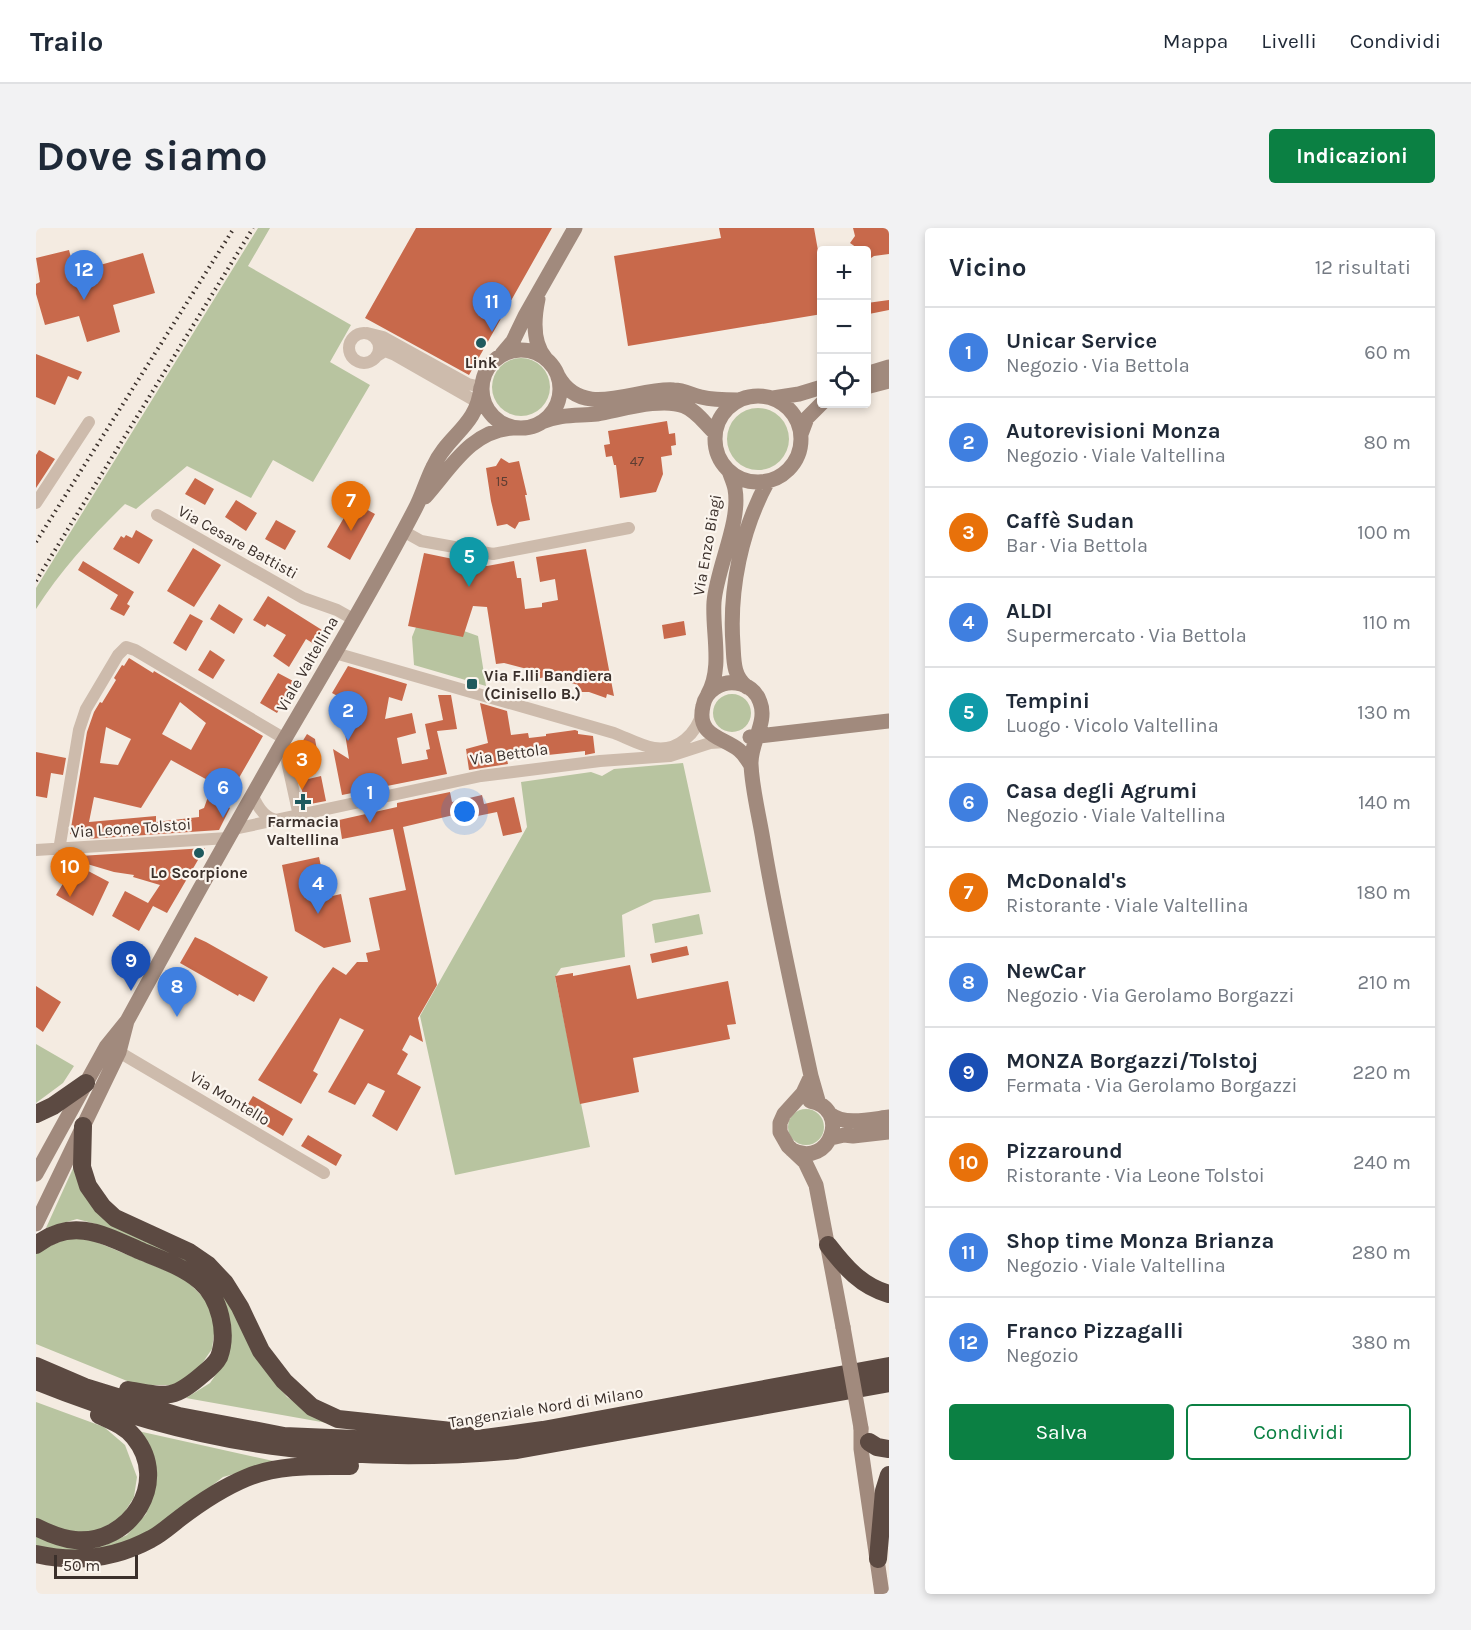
<!DOCTYPE html>
<html lang="it">
<meta charset="utf-8">
<style>
body{margin:0;font-family:Karla,sans-serif;background:#f2f2f3;color:#1f2937}
.controls{position:absolute;right:18px;top:18px;display:grid;overflow:hidden;border-radius:6px;box-shadow:0 3px 9px #0003}
.controls button{width:54px;height:54px;display:grid;place-items:center;padding:0;border:0;border-bottom:2px solid #e0e1e3;background:#fff;color:#1f2937;font:30px sans-serif}
.scale{position:absolute;left:18px;bottom:15px;width:84px;box-sizing:border-box;padding-left:6px;border:3px solid #3b302b;border-top:0;font-size:16px;line-height:21px;white-space:nowrap;color:#3b302b;-webkit-text-stroke:4px #fbf5ee;paint-order:stroke}
.you{position:absolute;left:429px;top:584px;width:21px;height:21px;margin:-15px;border:4px solid #fff;border-radius:50%;background:#1a73e8;box-shadow:0 0 0 9px #1a73e833}
.badge{display:grid;place-items:center;width:39px;height:39px;border-radius:50%;background:#0b8043;color:#fff;font-size:20px;font-weight:700}
.pin{position:absolute;translate:-50% -50px;filter:drop-shadow(0 2px 3px #0008)}
.pin::after{content:'';position:absolute;top:32px;width:21px;height:18px;background:inherit;clip-path:polygon(0 0,100% 0,50% 100%)}
.list{margin:0;padding:0;list-style:none}
h2{display:flex;justify-content:space-between;align-items:center;height:78px;margin:0;padding:0 24px;font-size:26px}
h2 small{font-size:20px;font-weight:400;color:#747a83}
.list li{display:grid;grid-template-columns:39px 1fr auto;gap:18px;align-items:center;box-sizing:border-box;height:90px;padding:0 24px;border-top:2px solid #e0e1e3}
.list b{display:block;font-size:22px;white-space:nowrap}
.list p{margin:0;font-size:20px;white-space:nowrap;color:#747a83}
.list em{font-size:20px;font-style:normal;color:#747a83}
.actions{display:flex;gap:12px;padding:18px 24px}
.actions a{flex:1;padding:14px 0;border:2px solid #0b8043;border-radius:6px;text-align:center;font-size:21px;color:#0b8043}
.actions .main{background:#0b8043;color:#fff}
.icon{flex:none;width:33px;height:33px;fill:none;stroke:currentColor;stroke-width:2;stroke-linecap:round;stroke-linejoin:round}
.map{position:relative;flex:none;width:853px;height:1366px;overflow:hidden;border-radius:6px}
header{display:flex;align-items:center;gap:36px;box-sizing:border-box;height:84px;padding:0 30px;background:#fff;border-bottom:2px solid #e0e1e3}
header strong{font-size:28px}
nav{display:flex;gap:33px;margin-inline-start:auto;font-size:21px}
.intro{display:flex;align-items:center;justify-content:space-between;box-sizing:border-box;height:144px;padding:0 36px}
h1{margin:0;font-size:42px}
.button{padding:15px 27px;border-radius:6px;background:#0b8043;color:#fff;font-size:21px;font-weight:700}
main{display:flex;gap:36px;padding:0 36px}
aside{flex:1;background:#fff;border-radius:6px;box-shadow:0 3px 9px #0003}
.map>svg:first-child{display:block}
</style>
<header>
<strong>Trailo</strong>
<nav><a>Mappa</a><a>Livelli</a><a>Condividi</a></nav>
</header>
<div class="intro"><h1>Dove siamo</h1><a class="button">Indicazioni</a></div>
<main>
<div class="map">
<svg width="853" height="1366" viewBox="0 0 853 1366">
<rect width="100%" height="100%" fill="#f4ebe1"/>
<path fill="#b8c4a0" d="M222 0H234L212 38 315 97 294 134 334 157 277 254 237 232 215 270 151 238 100 281 89 276C56 308 25 342 0 381V360Z
M456 159a29 29 0 1 1 58 0a29 29 0 1 1-58 0Z
M691 211a31 31 0 1 1 62 0a31 31 0 1 1-62 0Z
M380 399 428 403 442 408 450 458 378 437 376 409Z
M677 485a19 19 0 1 1 38 0a19 19 0 1 1-38 0Z
M647 535 675 664 618 672 586 687 589 729 525 740 519 749 554 919 419 947 384 788 491 599 485 554 555 544 566 548 578 541Z
M663 686 667 706 619 715 616 696Z
M0 816 38 838 27 855 0 875Z
M752 899a18 18 0 1 1 36 0a18 18 0 1 1-36 0Z
M39 936 49 964 163 1036 185 1057 222 1133 251 1169 291 1195 150 1170 174 1155 188 1135 191 1085 113 1021 60 996 41 991 10 1000Z
M38 1008 53 1011 148 1050 171 1073 179 1098 176 1121 163 1140 144 1157H101L0 1116V1026L4 1022Z
M0 1174 68 1199 89 1217 101 1249 98 1269 85 1290 63 1302 40 1307 0 1291Z
M102 1203 242 1234 187 1249 128 1295 86 1319 54 1327 0 1320V1305L41 1320 69 1317 91 1307 110 1286 117 1267Z"/>
<path fill="#c8694b" fill-rule="evenodd" d="M380 0H516L433 147 329 90Z
M683 0H778L786 45V86L592 118 578 28 685 10Z
M817 0H853V26L838 28 835 30 831 27V22H824L814 15 819 8Z
M33 22 39 44 107 25 119 65 77 77 84 104 51 114 43 88 9 97 0 66V56L4 54 0 30Z
M853 72V82L833 86 831 75Z
M0 126 46 144 42 152 32 148 19 177 0 169Z
M631 193 633 206 639 205 640 217 635 218 636 227 625 229 627 246 620 264 584 270 580 237H578L576 228 570 229 568 217 574 216 572 203Z
M3 222 19 231 0 260V227Z
M465 230 473 235 483 233 491 267H489L494 292 483 294 479 301 471 296 461 298 455 273 450 240 460 238Z
M159 250 178 261 169 277 149 266Z
M200 272 221 285 210 303 189 289Z
M317 274 339 286 314 332 291 319Z
M240 292 260 303 249 322 229 311Z
M100 302 117 312 103 336 77 321 85 308 88 310 90 307 96 310Z
M157 320 185 337 158 379 131 363Z
M550 321 578 468 571 466 570 470 553 464H541L542 457 523 451 511 453 510 449 494 452 491 441 468 435 460 436 451 379 437 378 427 409 372 398 388 325 451 338 478 333 481 350H485L489 381 506 379V375L522 372 519 351 504 354 500 329Z
M47 333 98 364 91 376 94 378 88 388 74 381 82 367 42 342Z
M232 368 286 402 278 416 270 411 253 439 237 428 250 407 231 396 229 399 217 392Z
M183 376 207 391 198 406 174 391Z
M154 386 167 393 150 423 137 415Z
M648 393 650 407 628 411 626 397Z
M174 422 189 432 177 451 162 442Z
M93 430 117 445 118 443 227 508 188 576 194 580 183 602 51 611 52 608 34 606 51 504 58 484 64 474 66 475 80 452 78 450 86 437 88 438ZM144 474 170 495 155 522 126 506ZM70 499 95 511 82 537 64 535ZM135 532 177 555 168 580 163 582V589L120 594V588L53 594 58 569 105 580Z
M312 438 371 456 366 473 353 469 349 491 376 485 380 505 361 510 366 536 392 531 390 522 394 521 389 496 407 492 402 467H415L421 501 401 503 411 546 306 567 297 521 313 531 308 499 314 493 296 483V479L305 470 296 465Z
M242 445 259 454 241 485 224 475Z
M444 475 471 483 475 507 492 505 493 510 510 508V506L539 502 542 503V506L557 508 559 525 549 527V523L512 527 511 517 494 520 495 529 471 532 472 536 433 542 430 521 452 515Z
M271 506 279 511 284 539 260 524Z
M0 524 30 530 27 547 15 545 11 570 0 568Z
M285 548 290 573 269 577 264 553Z
M414 564 416 574 446 567 448 576 478 569 486 604 467 608 461 584 427 591 426 585 367 599 401 757 382 790 387 814 374 807 366 822 372 826 361 846 385 859 361 903 336 888 349 863 332 855 319 877 292 864 328 802 304 790 277 843 282 846 265 876 222 852 283 758 297 739 310 747 321 734H332L330 725 344 722 333 670 370 662 357 601 306 611 303 592 361 579V575Z
M169 620 131 685 117 678 103 703 76 688 89 663 112 675 124 657 97 649 98 647 78 644 41 633 44 628Z
M283 629 292 669 305 666 315 714 288 720 259 703 246 637Z
M39 636 73 654 57 688 20 667Z
M159 709 170 714 232 749 218 774 203 766 202 768 144 735Z
M651 718 653 727 616 735 614 726Z
M594 737 601 771 692 753 700 796 691 797 694 811 597 830 603 864 544 876 519 748 537 745V748Z
M0 758 25 774 7 804 0 799Z
M217 868 257 891 247 908 207 884Z
M272 907 306 927 300 938 265 918Z"/>
<g fill="none" stroke-linecap="round" stroke-linejoin="round">
<path stroke="#cdbbac" stroke-width="12" d="M331 105 347 109 432 156 445 159
M313 120a15 15 0 1 1 30 0a15 15 0 1 1-30 0Z
M341 128 349 123 359 127 450 179
M0 275 53 194
M121 287 267 370 301 382 317 391
M367 303 385 313 457 326 593 300
M299 425 578 505C591 510 605 518 618 520 642 524 661 505 666 484
M247 515 263 588
M217 568C222 580 229 591 242 592
M198 601 445 548 564 533 634 528 674 515 690 514
M0 622 192 610
M23 622 43 502 50 481 82 427 90 419 99 422 249 511
M83 824 288 945"/>
<path stroke="#a18a7d" stroke-width="15" d="M502 71C498 90 496 115 510 131
M446 161a39 39 0 1 1 78 0a39 39 0 1 1-78 0Z
M466 126 477 113 489 88 539 0
M830 146 853 139
M522 148C547 193 600 159 638 162 648 162 656 167 665 169 677 172 690 172 702 172
M830 159 853 153
M679 211a43 43 0 1 1 86 0a43 43 0 1 1-86 0Z
M737 170 763 166 786 159
M506 194C524 186 543 188 561 186 585 182 625 169 648 178 661 183 669 196 679 205
M765 206 771 190 786 175
M389 269C415 240 434 203 477 200
M711 459C697 448 698 433 697 417 693 362 705 302 732 253
M672 466C687 439 676 404 678 374 681 339 705 294 699 261 698 255 695 249 693 243
M714 509 853 493
M714 536C711 531 708 526 703 522 687 509 660 508 667 478 668 471 673 464 679 460 695 449 718 456 724 474 732 494 714 515 715 536 716 561 723 587 727 612 740 691 758 769 775 848L783 876
M775 848 767 865 748 886 744 895V904L752 918 769 934 780 957 807 1099
M794 886C808 898 836 891 853 889
M795 910 808 907 817 908 853 904
M756 922C795 941 815 880 774 873
M0 946 70 819 91 793C141 701 192 610 244 519 290 440 337 362 379 281 386 268 390 253 397 239 412 206 441 199 445 159
M0 996 83 824 91 793
M825 1200V1221L846 1366"/>
<path stroke="#5c4a42" stroke-width="18" d="M0 886 17 878 50 855
M47 898 46 939 52 958 66 978 79 990 153 1024 172 1037 189 1055 204 1079 225 1123 248 1153 276 1179 302 1191 425 1204 431 1207
M0 1017C37 988 70 1008 107 1024 127 1032 147 1039 164 1053 184 1070 192 1105 183 1129 180 1135 172 1142 167 1146 137 1172 131 1169 92 1162
M792 1017C809 1039 825 1058 853 1066
M0 1138 49 1159 143 1188 248 1208 411 1215 507 1202 853 1138
M0 1153C160 1218 309 1238 481 1222L853 1155
M833 1214 841 1219 853 1221
M0 1299C12 1305 25 1311 39 1312 94 1317 135 1254 98 1209 89 1198 76 1193 63 1187
M0 1326C40 1335 78 1331 115 1311 125 1306 135 1297 144 1290 165 1274 186 1260 210 1250 243 1236 280 1238 314 1238
M842 1331 848 1263 853 1247"/>
<path stroke="#3b302b" stroke-width="4" stroke-dasharray="1.5 4.5" stroke-linecap="butt" d="M0 314 198 0
M0 353 217 0"/>
<path stroke="#a18a7d" stroke-width="15" d="M807 1099 825 1200"/>
</g>
<g fill="#1f5a5e" stroke="#fbf5ee" stroke-width="2">
<circle cx="445" cy="115" r="6"/>
<rect x="430" y="450" width="12" height="12" rx="3"/>
<path d="M264 565h6v6h6v6h-6v6h-6v-6h-6v-6h6z"/>
<circle cx="163" cy="625" r="6"/>
</g>
<g text-anchor="middle" dominant-baseline="central" stroke-width="4.5" stroke-linejoin="round" paint-order="stroke">
<g font-size="14" fill="#5e3e33">
<text x="601" y="233">47</text>
<text x="466" y="253">15</text>
</g>
<g font-size="16" font-weight="bold" fill="#3b302b" stroke="#fbf5ee">
<text x="445" y="134">Link</text>
<text x="448" y="447" text-anchor="start">Via F.lli Bandiera<tspan x="448" dy="18">(Cinisello B.)</tspan></text>
<text x="267" y="593">Farmacia<tspan x="267" dy="18">Valtellina</tspan></text>
<text x="163" y="644">Lo Scorpione</text>
</g>
<g font-size="16" fill="#3b302b" stroke="#fbf5ee">
<text transform="translate(202 314) rotate(29)">Via Cesare Battisti</text>
<text transform="translate(671 317) rotate(-80)">Via Enzo Biagi</text>
<text transform="translate(271 436) rotate(-60)">Viale Valtellina</text>
<text transform="translate(473 526) rotate(-8)">Via Bettola</text>
<text transform="translate(95 600) rotate(-4)">Via Leone Tolstoi</text>
<text transform="translate(194 870) rotate(31)">Via Montello</text>
<text transform="translate(510 1179) rotate(-9)">Tangenziale Nord di Milano</text>
</g>
</g>
</svg>
<div class="controls">
<button>+</button>
<button>−</button>
<button><svg class="icon" aria-label="locate" viewBox="0 0 24 24"><circle cx="12" cy="12" r="6"/><path d="M12 2v4M12 18v4M2 12h4M18 12h4"/></svg></button>
</div>
<div class="scale">50 m</div>
<div class="you"></div>
<div class="pin badge" style="left:334px;top:595px;background:#3f7fe0">1</div>
<div class="pin badge" style="left:312px;top:513px;background:#3f7fe0">2</div>
<div class="pin badge" style="left:266px;top:562px;background:#e8710a">3</div>
<div class="pin badge" style="left:282px;top:686px;background:#3f7fe0">4</div>
<div class="pin badge" style="left:433px;top:359px;background:#0f9aa8">5</div>
<div class="pin badge" style="left:187px;top:590px;background:#3f7fe0">6</div>
<div class="pin badge" style="left:315px;top:303px;background:#e8710a">7</div>
<div class="pin badge" style="left:141px;top:789px;background:#3f7fe0">8</div>
<div class="pin badge" style="left:95px;top:763px;background:#1a4fb4">9</div>
<div class="pin badge" style="left:34px;top:669px;background:#e8710a">10</div>
<div class="pin badge" style="left:456px;top:104px;background:#3f7fe0">11</div>
<div class="pin badge" style="left:48px;top:72px;background:#3f7fe0">12</div>
</div>
<aside>
<h2>Vicino<small>12 risultati</small></h2>
<ul class="list">
<li><span class="badge" style="background:#3f7fe0">1</span><div><b>Unicar Service</b><p>Negozio · Via Bettola</p></div><em>60 m</em></li>
<li><span class="badge" style="background:#3f7fe0">2</span><div><b>Autorevisioni Monza</b><p>Negozio · Viale Valtellina</p></div><em>80 m</em></li>
<li><span class="badge" style="background:#e8710a">3</span><div><b>Caffè Sudan</b><p>Bar · Via Bettola</p></div><em>100 m</em></li>
<li><span class="badge" style="background:#3f7fe0">4</span><div><b>ALDI</b><p>Supermercato · Via Bettola</p></div><em>110 m</em></li>
<li><span class="badge" style="background:#0f9aa8">5</span><div><b>Tempini</b><p>Luogo · Vicolo Valtellina</p></div><em>130 m</em></li>
<li><span class="badge" style="background:#3f7fe0">6</span><div><b>Casa degli Agrumi</b><p>Negozio · Viale Valtellina</p></div><em>140 m</em></li>
<li><span class="badge" style="background:#e8710a">7</span><div><b>McDonald's</b><p>Ristorante · Viale Valtellina</p></div><em>180 m</em></li>
<li><span class="badge" style="background:#3f7fe0">8</span><div><b>NewCar</b><p>Negozio · Via Gerolamo Borgazzi</p></div><em>210 m</em></li>
<li><span class="badge" style="background:#1a4fb4">9</span><div><b>MONZA Borgazzi/Tolstoj</b><p>Fermata · Via Gerolamo Borgazzi</p></div><em>220 m</em></li>
<li><span class="badge" style="background:#e8710a">10</span><div><b>Pizzaround</b><p>Ristorante · Via Leone Tolstoi</p></div><em>240 m</em></li>
<li><span class="badge" style="background:#3f7fe0">11</span><div><b>Shop time Monza Brianza</b><p>Negozio · Viale Valtellina</p></div><em>280 m</em></li>
<li><span class="badge" style="background:#3f7fe0">12</span><div><b>Franco Pizzagalli</b><p>Negozio</p></div><em>380 m</em></li>
</ul>
<div class="actions"><a class="main">Salva</a><a>Condividi</a></div>
</aside>
</main>
